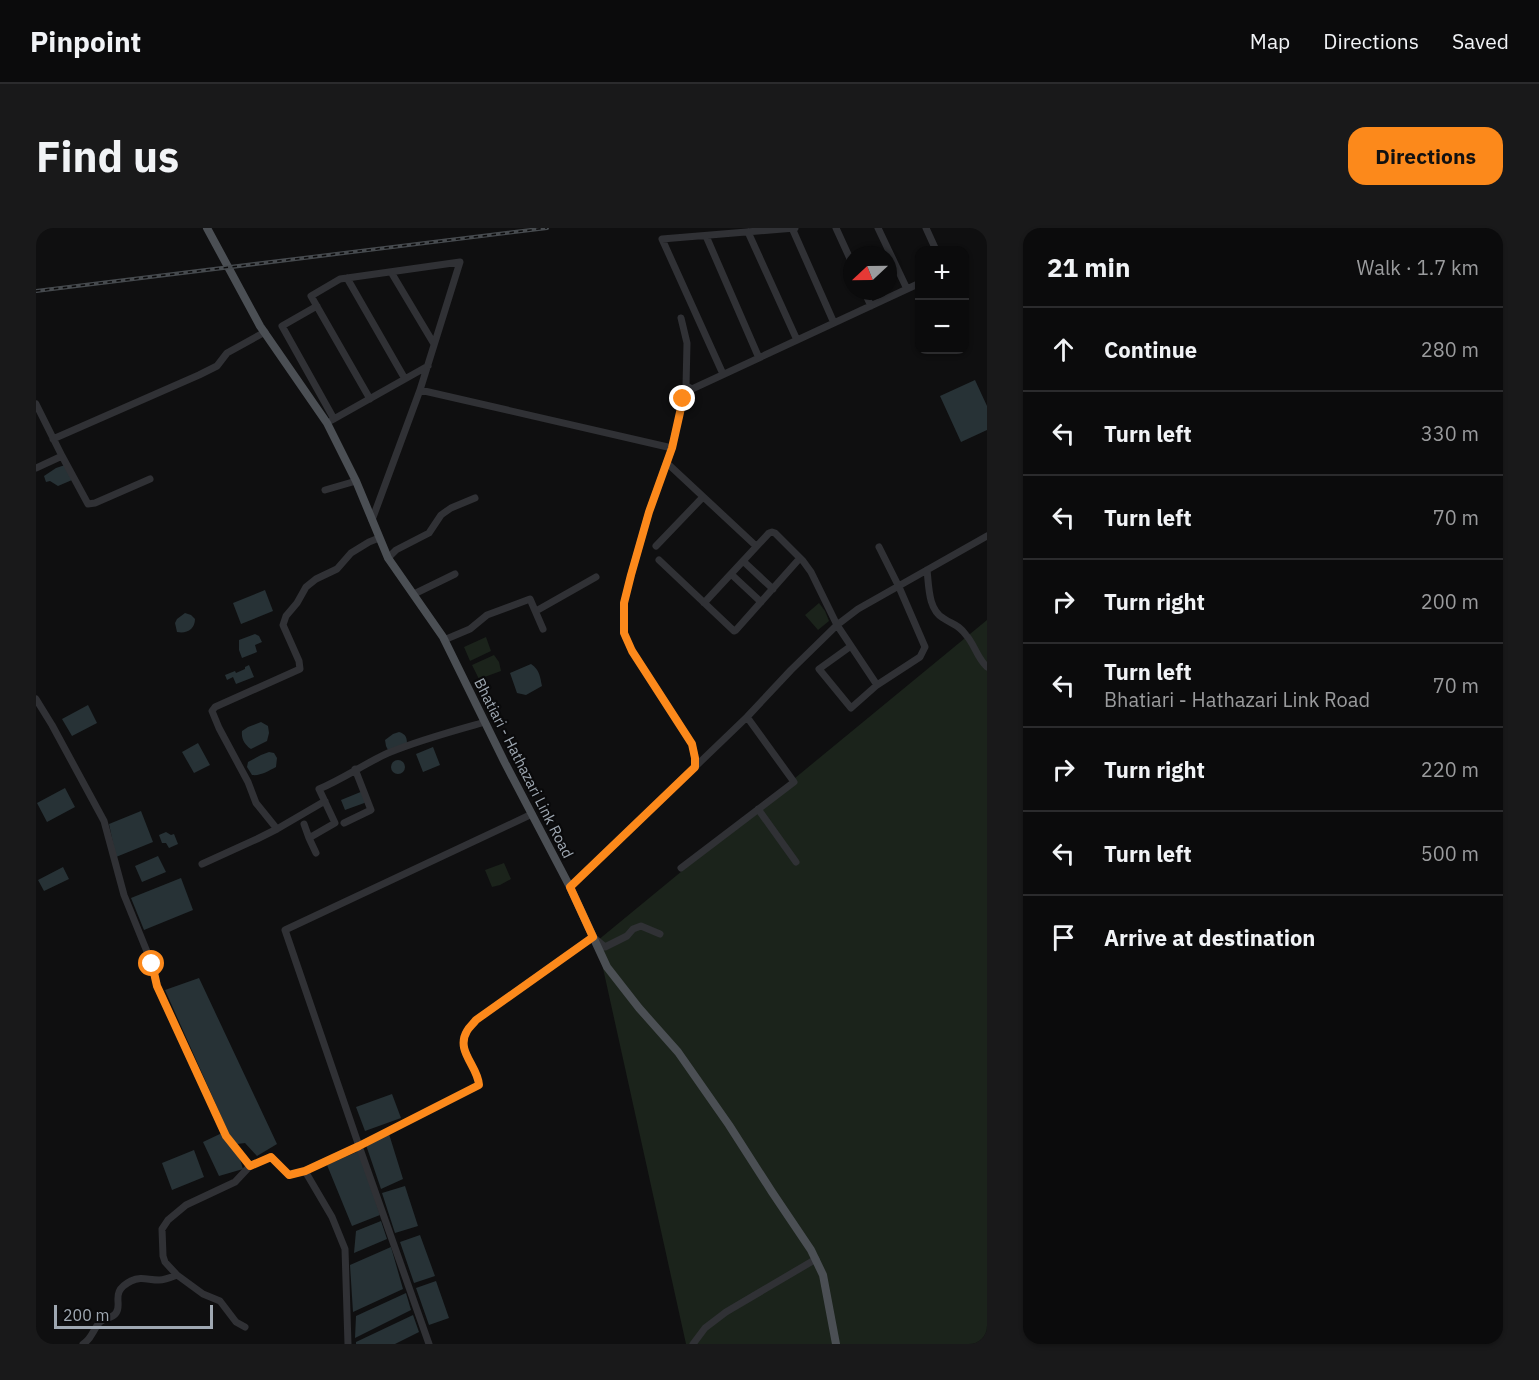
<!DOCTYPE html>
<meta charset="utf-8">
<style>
body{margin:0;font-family:"IBM Plex Sans",sans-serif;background:#19191a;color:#f1f3f6}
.controls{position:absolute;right:18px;top:18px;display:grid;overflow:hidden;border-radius:12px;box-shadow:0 2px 4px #0004}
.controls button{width:54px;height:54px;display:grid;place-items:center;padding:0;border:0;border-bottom:2px solid #2b2b2d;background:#0b0b0c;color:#f1f3f6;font:30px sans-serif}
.compass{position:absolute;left:807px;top:18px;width:54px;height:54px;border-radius:50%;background:#0b0b0c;box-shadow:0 2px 4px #0004;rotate:248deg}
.scale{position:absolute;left:18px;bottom:15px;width:159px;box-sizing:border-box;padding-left:6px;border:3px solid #9fa8b2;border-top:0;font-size:16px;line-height:21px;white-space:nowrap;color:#9fa8b2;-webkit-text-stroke:4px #0a0a0b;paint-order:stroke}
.stop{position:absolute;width:18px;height:18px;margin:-14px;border:4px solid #fc891b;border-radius:50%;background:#fff}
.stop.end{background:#fc891b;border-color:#fff;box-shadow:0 2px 6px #0008}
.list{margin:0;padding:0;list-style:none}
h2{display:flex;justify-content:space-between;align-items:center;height:78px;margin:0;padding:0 24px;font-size:26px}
h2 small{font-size:20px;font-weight:400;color:#9a9b9d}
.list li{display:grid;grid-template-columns:39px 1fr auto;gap:18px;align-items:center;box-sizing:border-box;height:84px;padding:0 24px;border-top:2px solid #2b2b2d}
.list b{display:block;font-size:22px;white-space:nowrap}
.list p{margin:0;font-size:20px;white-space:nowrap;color:#9a9b9d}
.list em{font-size:20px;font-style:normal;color:#9a9b9d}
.icon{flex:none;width:33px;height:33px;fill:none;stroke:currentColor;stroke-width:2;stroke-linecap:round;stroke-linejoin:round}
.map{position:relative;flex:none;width:951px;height:1116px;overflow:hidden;border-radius:18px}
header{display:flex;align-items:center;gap:36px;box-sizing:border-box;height:84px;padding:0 30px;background:#0b0b0c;border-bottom:2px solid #2b2b2d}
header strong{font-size:28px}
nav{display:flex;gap:33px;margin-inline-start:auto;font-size:21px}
.intro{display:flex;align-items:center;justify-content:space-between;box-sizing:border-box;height:144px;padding:0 36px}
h1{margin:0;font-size:42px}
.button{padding:15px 27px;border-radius:18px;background:#fc891b;color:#111;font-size:21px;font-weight:700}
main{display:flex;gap:36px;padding:0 36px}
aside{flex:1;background:#0b0b0c;border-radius:18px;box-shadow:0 2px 4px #0004}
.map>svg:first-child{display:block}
</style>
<header>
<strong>Pinpoint</strong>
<nav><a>Map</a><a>Directions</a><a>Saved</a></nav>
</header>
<div class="intro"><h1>Find us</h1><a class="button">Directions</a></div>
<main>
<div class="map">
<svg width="951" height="1116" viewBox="0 0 951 1116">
<rect width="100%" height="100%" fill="#0f0f10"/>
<path fill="#1b231b" d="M783 375 789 383 793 393 782 402 769 387Z
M951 392V1116H650L561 713Z
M450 409 455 423 434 433 428 419Z
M458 427 463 434 465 443 443 451 436 437Z
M468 635 475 651 464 657 456 659 449 642Z"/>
<path fill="#273236" d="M939 152 951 178V202L925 214 904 168Z
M29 237 36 252 22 258 14 253 10 254 8 248 20 240Z
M229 362 237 383 205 396 197 375Z
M149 385 155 387 159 391C159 401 151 406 141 404L139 395 141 391Z
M219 406 223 408 226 414 219 417 221 424 206 430 203 422V412Z
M495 436C504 442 504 449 506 458L490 467 481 465 474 445Z
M213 437 218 449 200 456 197 449 191 452 189 447 199 443 200 445 209 441V439Z
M52 477 61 495 36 508 26 491Z
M225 494 232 498 233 505 231 513 215 521C209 517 205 511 206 503L212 499Z
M363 504C370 506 371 510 371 516L352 522 350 518 349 512 357 506Z
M162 515 174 537 158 545 146 524Z
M397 519 404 537 387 544 380 526Z
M233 524 238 525 241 530 240 539C232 543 225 548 216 547L211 539 212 534 225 527Z
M355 539a7 7 0 1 1 14 0a7 7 0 1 1-14 0Z
M29 560 39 579 11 594 1 575Z
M327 563 331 574 309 582 305 572Z
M105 583 117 614 80 629 73 596Z
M130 604 135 607 138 606 142 616 133 620 130 615H126L123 607Z
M122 628 130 644 106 654 99 638Z
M27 639 33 651 8 663 2 652Z
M145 650 157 682 108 702 95 670Z
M163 750 241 916 221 928 209 915 201 916 194 908 129 762Z
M356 866 365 890 329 903 320 879Z
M186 905 204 931 207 941 183 948 167 914Z
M353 906 367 951 345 961 330 917Z
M158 922 168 949 136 962 126 935Z
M323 923 344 987 316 998 291 937Z
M369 958 382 998 359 1005 346 965Z
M345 993 351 1011 318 1025 320 1003Z
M384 1007 399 1048 378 1055 364 1014Z
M355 1019 367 1061 317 1084 314 1037Z
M400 1053 413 1090 393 1097 380 1060Z
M370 1065 375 1082 319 1110 320 1088Z
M377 1087 383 1104 359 1116H320V1114Z"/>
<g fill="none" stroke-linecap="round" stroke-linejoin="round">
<path stroke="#303135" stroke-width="7" d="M756 0 798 95
M800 0 816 35
M842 0 871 61
M890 0 900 22
M712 4 761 112
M670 8 723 130
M355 44 398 116
M311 50 369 151
M828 63 835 78
M281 78 246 98 298 191
M645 90 651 115 650 158 656 161 884 55
M687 146 626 11 759 0
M334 171 275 68 304 51 424 34 384 162
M0 176 26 228
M296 192 392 138
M17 211 163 147 181 138 191 125 229 104
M636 220 613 284 595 347 588 375V405L596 423 656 516 659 530V539
M631 235 720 318
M0 240 26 228 52 276 59 275 114 251
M289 262 320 253
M336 292 384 162 636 220 647 171
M620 318 667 269
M352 330 360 322 393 305 405 287 415 280 439 270
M623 332 698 403 700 402 764 330
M707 333 737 361
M891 342C893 358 892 381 907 390 917 397 922 396 930 407 939 417 941 430 951 439
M695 346 725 374
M378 366 419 346
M668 375 733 305 736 304 739 305 767 333 775 344 801 397 841 457 884 429 889 419 863 359 843 319
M500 383 560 349
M408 412 434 401 451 387 494 371 507 401
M815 418 783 441 815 480 841 457
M0 471 16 497 68 593 88 667 116 736 121 758 190 908 214 938 199 954 150 977 132 992 126 1001 127 1028 129 1034 141 1047C136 1049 128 1052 123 1052 112 1052 105 1048 95 1053 73 1064 87 1076 80 1085 76 1091 69 1089 64 1094 57 1101 56 1111 47 1116
M289 573 241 601 220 575 212 554 183 500 176 483 179 479 264 441 263 433 247 397 250 388 261 375 270 359 280 351 301 341 315 325 333 314 343 310
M722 581 760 634
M308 595 335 582 319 541
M268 596 273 610
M280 625 273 610 299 595 283 561C307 551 328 536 352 525 383 512 417 503 449 494
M166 636 221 611 241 601
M645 640 758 554 711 489
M534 659 711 489 755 442 801 397 822 381 951 308
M214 938 235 929 253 947 269 943 296 989 309 1021 312 1116
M269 943 323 918 249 702 496 586
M141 1047 167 1066 184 1073 200 1094 209 1099
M393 1116 323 918 443 857C442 838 419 823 431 803 433 799 437 796 440 792L557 709 569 719 591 708 597 701 605 698 624 706
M657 1116 669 1100 690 1084 780 1031"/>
<path stroke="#4b4f54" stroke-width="8" d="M171 0 224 98 291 195 320 253 352 330 407 409 469 535 534 659 571 739 603 780 642 824 693 897 736 964 775 1022 787 1047 800 1116"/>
<defs>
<path id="rail" d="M0 63 511 0"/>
</defs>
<use href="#rail" stroke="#464a4e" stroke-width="4"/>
<use href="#rail" stroke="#0a0a0b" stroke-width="1.5" stroke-dasharray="4.5" stroke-linecap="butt"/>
</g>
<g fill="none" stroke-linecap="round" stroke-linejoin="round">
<path stroke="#fc891b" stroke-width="8" d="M116 736 121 758 190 908 214 938 235 929 253 947 269 943 323 918 443 857C442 838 419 823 431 803 433 799 437 796 440 792L557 709 534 659 659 539V530L656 516 596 423 588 405V375L595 347 613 284 636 220 647 171"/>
</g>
<g text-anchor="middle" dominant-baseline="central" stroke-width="4.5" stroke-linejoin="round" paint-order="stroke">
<g font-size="15" fill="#9fa8b2" stroke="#0a0a0b">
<text transform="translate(488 540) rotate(63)">Bhatiari - Hathazari Link Road</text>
</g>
</g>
</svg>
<div class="controls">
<button>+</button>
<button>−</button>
</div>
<svg class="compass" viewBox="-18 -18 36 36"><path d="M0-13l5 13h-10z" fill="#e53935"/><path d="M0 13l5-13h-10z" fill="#9a9b9d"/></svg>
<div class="scale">200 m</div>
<div class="stop" style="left:116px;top:736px"></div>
<div class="stop end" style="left:647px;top:171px"></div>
</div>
<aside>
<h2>21 min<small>Walk · 1.7 km</small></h2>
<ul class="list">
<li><svg class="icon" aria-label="ahead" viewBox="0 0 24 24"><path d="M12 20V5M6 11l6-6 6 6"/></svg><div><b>Continue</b></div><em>280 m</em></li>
<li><svg class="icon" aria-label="left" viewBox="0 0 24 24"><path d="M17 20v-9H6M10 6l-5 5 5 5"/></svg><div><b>Turn left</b></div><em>330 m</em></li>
<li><svg class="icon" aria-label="left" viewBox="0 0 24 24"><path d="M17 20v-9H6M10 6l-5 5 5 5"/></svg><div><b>Turn left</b></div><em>70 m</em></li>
<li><svg class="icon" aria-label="right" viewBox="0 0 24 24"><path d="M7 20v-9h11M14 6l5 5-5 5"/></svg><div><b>Turn right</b></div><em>200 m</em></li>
<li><svg class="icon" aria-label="left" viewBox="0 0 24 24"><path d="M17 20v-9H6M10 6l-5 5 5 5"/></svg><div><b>Turn left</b><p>Bhatiari - Hathazari Link Road</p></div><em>70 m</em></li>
<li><svg class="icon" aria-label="right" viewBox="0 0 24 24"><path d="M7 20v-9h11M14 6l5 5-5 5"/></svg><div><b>Turn right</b></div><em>220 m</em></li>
<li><svg class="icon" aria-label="left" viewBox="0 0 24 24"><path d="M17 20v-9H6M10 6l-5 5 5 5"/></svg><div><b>Turn left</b></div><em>500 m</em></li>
<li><svg class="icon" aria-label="arrive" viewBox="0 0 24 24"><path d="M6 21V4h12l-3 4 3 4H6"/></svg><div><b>Arrive at destination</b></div></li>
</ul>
</aside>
</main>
